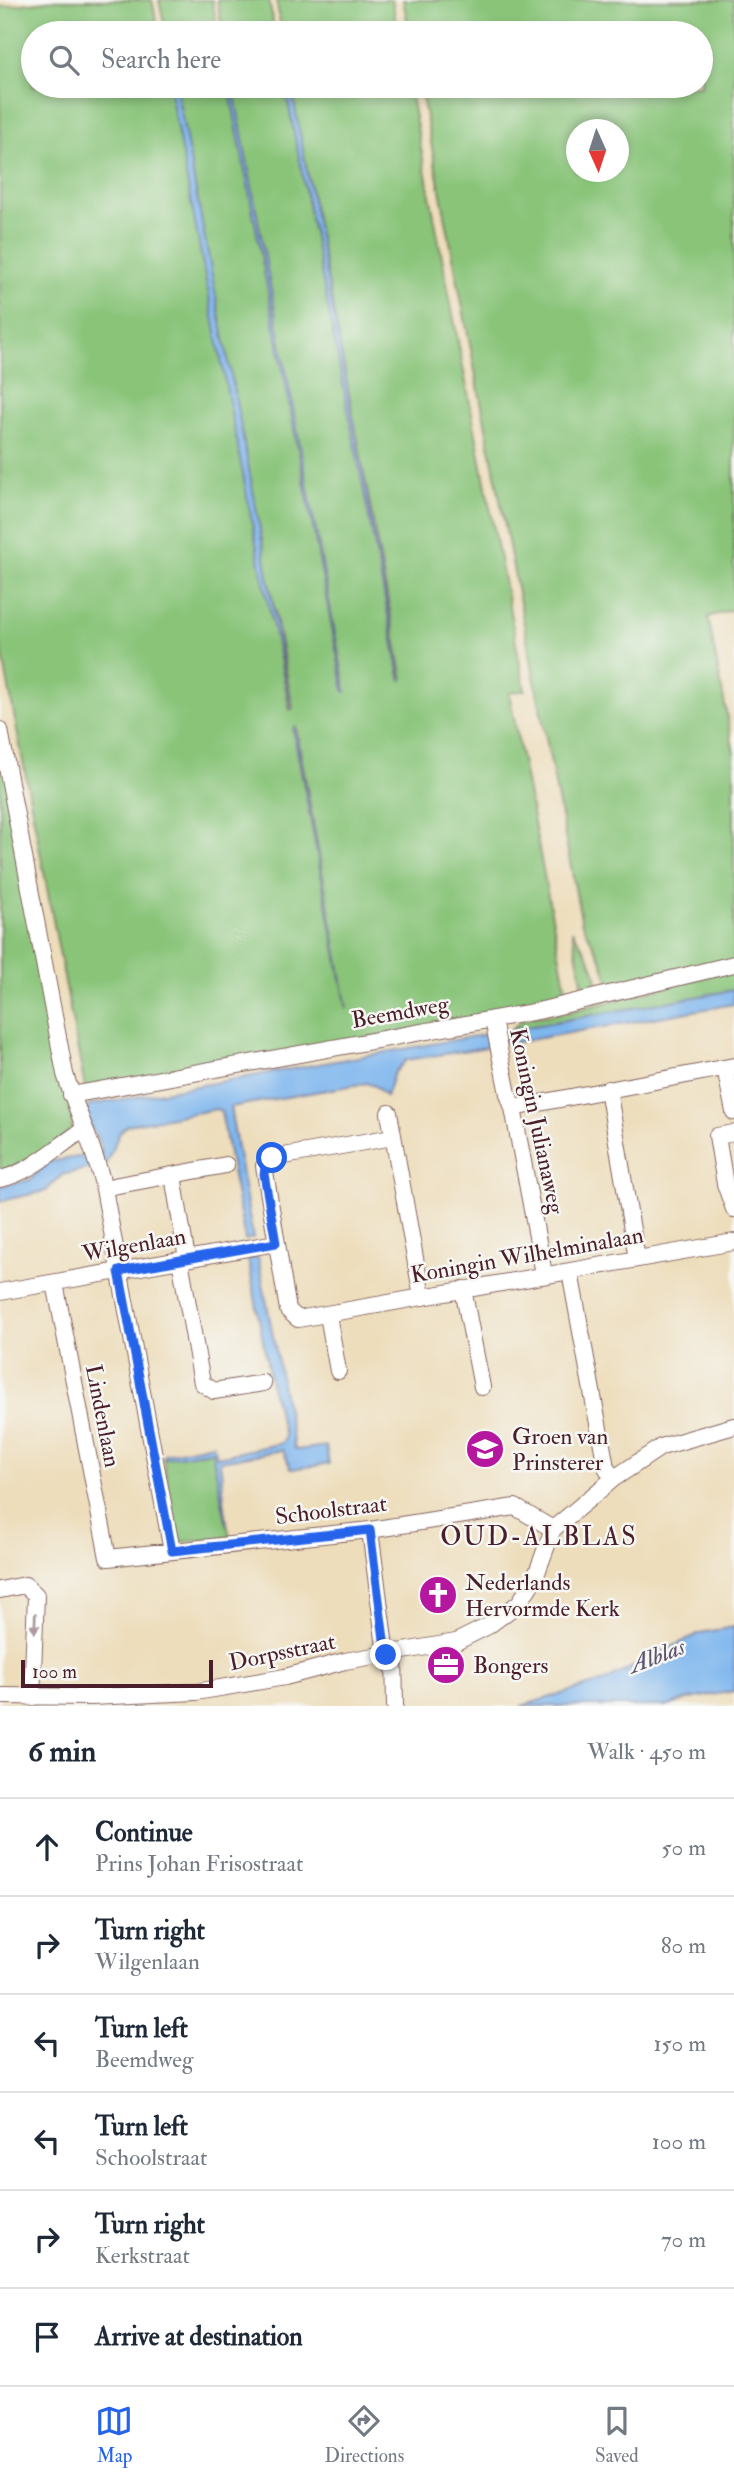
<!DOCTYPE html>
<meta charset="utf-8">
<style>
body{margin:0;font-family:"IM FELL Double Pica",serif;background:#f2f2f3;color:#1f2937}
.compass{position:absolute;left:566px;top:119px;width:63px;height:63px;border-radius:50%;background:#fff;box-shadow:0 4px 10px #0003;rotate:177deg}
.scale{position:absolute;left:21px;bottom:18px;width:192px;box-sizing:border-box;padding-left:7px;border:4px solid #4a1f2b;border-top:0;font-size:19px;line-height:24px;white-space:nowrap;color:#4a1f2b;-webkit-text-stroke:5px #f6f6f2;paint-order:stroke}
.stop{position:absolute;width:21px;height:21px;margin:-16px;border:5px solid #2563eb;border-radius:50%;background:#fff}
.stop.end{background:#2563eb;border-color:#fff;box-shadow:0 2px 7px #0008}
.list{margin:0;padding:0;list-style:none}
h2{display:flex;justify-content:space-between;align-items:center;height:91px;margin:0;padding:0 28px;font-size:30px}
h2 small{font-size:23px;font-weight:400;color:#747a83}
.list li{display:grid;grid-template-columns:46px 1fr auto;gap:21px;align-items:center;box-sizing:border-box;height:98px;padding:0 28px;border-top:2px solid #e0e1e3}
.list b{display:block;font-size:26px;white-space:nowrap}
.list p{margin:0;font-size:23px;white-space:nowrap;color:#747a83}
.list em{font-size:23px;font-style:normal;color:#747a83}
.icon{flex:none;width:38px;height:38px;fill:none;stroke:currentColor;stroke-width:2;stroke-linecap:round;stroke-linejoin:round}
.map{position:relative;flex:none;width:734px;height:1706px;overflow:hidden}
.search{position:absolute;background:#fff;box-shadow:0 4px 10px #0003;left:21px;right:21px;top:21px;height:77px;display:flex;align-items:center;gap:18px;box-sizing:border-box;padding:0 24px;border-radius:38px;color:#747a83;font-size:26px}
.sheet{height:679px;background:#fff}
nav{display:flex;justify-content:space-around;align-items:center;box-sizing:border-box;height:98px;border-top:2px solid #e0e1e3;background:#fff;font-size:19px;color:#747a83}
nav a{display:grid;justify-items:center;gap:4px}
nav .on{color:#2563eb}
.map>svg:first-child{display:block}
</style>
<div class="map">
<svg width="734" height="1706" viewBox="0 0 734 1706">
<rect width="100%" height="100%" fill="#f6f6f2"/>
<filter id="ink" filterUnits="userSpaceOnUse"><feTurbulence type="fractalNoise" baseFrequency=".0143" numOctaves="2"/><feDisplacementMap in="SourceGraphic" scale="14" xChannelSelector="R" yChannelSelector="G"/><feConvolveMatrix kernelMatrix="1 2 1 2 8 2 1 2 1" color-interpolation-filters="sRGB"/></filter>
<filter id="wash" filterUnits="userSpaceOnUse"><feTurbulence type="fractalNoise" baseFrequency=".00686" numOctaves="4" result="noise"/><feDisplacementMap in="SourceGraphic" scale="28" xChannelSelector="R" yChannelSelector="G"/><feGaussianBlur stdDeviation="1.57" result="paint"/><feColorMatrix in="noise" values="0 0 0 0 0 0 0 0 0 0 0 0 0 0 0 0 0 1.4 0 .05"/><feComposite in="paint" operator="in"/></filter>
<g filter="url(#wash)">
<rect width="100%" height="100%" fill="#edddbb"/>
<path fill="#89c479" stroke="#6a7252" stroke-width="2" fill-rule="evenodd" d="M55 0H152L159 33H33V86H169L290 710 293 708 176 86H229L345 692 233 86H285L403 680 291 86H409L525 690 509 693 568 1000 86 1093 0 641V7ZM296 727 347 1009 293 729Z
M159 0H212L218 33H166Z
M217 0H269L275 33H223Z
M276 0H392L398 33H282Z
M403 0H734V609L708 617 734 753V962L611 988 600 957 582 924 420 86H701V33H410ZM576 130H618V172H576Z
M0 734 72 1120V1129L54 1144 0 1175Z
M572 930C583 948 604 974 594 995L585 997Z
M734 969V990L510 1030 524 1019 569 1012Z
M212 1451 230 1537 183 1542 175 1531 163 1457Z"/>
<path fill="#7eb6ee" stroke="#646a8c" stroke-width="2" d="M169 86H176L255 501 291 710 260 564Z
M229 86H233L346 692 344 691Z
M285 86H291L402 681 400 677Z
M295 727 347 1009 293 729Z
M734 990V1004L506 1044 505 1038 510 1030Z
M487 1034 494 1046 406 1060 394 1073 386 1096 375 1086 366 1083 230 1107 253 1238 245 1240 221 1111 217 1109 127 1125 120 1132 106 1164 62 1175 46 1191 0 1201V1186L30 1180 48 1162 102 1153C100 1136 86 1126 86 1110L90 1105Z
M258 1257 294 1447 297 1450 326 1446 329 1464 291 1469 283 1450 220 1461 227 1526 212 1451 165 1458V1454L213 1444 217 1457 282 1443 285 1437 272 1390 248 1259Z
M734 1627V1691L685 1700 669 1706H521L605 1681 700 1633Z"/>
</g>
<g filter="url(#ink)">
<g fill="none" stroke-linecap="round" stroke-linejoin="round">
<defs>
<path id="minor" d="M0 730 65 1074C77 1113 95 1148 104 1189L172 1551
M493 1020 508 1094 513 1108 544 1274
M725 1068 734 1112
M608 1089 637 1259
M71 1095 538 1011 734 964
M513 1108 734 1066
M389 1113 422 1297
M734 1133 717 1136 725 1184 734 1209
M393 1137 272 1158 264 1166 288 1310 298 1319 734 1242
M173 1176 187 1259
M0 1179C33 1172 57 1146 85 1129
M113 1186 226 1165
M180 1260 202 1383 214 1391 263 1383
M570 1272 606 1467 613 1479
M55 1283 108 1558 370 1530 515 1507 553 1529
M463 1289 482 1387
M0 1292 276 1243
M328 1315 338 1371
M370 1530 386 1655
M0 1590 25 1585 36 1595 32 1698
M394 1654 395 1706
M0 1696 91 1697 196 1692 285 1677 345 1661 456 1642 488 1626 519 1603 535 1578 553 1529 613 1479 661 1447 734 1426"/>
</defs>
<use href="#minor" stroke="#83625d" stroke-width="18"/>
<use href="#minor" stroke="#fff" stroke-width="16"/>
</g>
<defs><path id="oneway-solid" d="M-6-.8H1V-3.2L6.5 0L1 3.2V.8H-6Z" transform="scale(1.75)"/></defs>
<use fill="#ae9aa0" href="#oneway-solid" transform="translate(35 1623) rotate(92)"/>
</g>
<g fill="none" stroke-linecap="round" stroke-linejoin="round" filter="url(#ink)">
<path stroke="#2563eb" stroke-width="9" d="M272 1158 266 1161 264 1174 276 1243 119 1271 172 1551 370 1530 386 1655"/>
</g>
<defs>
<symbol id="school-disc" viewBox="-11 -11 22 22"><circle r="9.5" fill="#b5179e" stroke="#f6f6f2"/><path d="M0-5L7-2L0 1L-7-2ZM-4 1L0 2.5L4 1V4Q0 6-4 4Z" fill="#fff"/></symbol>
<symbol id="church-disc" viewBox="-11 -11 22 22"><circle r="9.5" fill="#b5179e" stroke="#f6f6f2"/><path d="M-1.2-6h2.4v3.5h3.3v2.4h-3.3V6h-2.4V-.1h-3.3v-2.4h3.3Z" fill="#fff"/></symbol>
<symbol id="office-disc" viewBox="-11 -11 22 22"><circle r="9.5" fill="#b5179e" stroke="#f6f6f2"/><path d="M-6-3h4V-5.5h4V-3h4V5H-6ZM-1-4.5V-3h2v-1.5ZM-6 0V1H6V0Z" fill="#fff"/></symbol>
</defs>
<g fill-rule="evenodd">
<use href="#school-disc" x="463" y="1427" width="44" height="44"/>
<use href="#church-disc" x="416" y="1573" width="44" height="44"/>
<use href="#office-disc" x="424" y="1643" width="44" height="44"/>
</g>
<g text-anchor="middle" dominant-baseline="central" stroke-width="5" stroke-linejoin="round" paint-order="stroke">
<g font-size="23" fill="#4a1f2b" stroke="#f6f6f2">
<text transform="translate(400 1012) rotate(-10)">Beemdweg</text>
<text transform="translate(537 1121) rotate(78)">Koningin Julianaweg</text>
<text transform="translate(134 1245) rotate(-10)">Wilgenlaan</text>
<text transform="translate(527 1255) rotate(-10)">Koningin Wilhelminalaan</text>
<text transform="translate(103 1416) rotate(79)">Lindenlaan</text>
<text transform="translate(331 1510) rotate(-7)">Schoolstraat</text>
<text transform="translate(282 1652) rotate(-12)">Dorpsstraat</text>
</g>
<g font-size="23" fill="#4a1f2b" stroke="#f6f6f2" text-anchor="start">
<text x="512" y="1436">Groen van<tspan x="512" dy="26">Prinsterer</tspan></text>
<text x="465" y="1582">Nederlands<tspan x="465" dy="26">Hervormde Kerk</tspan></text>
<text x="473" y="1665">Bongers</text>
</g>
<g font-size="24" font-style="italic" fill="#5c546f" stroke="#f6f6f2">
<text transform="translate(657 1656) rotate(-21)">Alblas</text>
</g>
<g font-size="26" letter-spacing="2" fill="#4a1f2b" stroke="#f6f6f2">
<text x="539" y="1537">OUD-ALBLAS</text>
</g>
</g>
</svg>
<svg class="compass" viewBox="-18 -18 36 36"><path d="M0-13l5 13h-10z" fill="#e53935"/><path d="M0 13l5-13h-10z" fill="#747a83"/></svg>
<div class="scale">100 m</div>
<div class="stop" style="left:272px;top:1158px"></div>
<div class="stop end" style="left:386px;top:1655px"></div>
<div class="search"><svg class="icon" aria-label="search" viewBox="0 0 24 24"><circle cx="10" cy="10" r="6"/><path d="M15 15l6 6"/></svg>Search here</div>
</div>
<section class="sheet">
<h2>6 min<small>Walk · 450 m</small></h2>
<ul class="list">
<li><svg class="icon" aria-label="ahead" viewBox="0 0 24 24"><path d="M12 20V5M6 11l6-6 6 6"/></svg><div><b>Continue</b><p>Prins Johan Frisostraat</p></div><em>50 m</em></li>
<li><svg class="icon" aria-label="right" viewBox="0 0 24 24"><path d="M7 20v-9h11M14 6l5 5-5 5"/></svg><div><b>Turn right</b><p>Wilgenlaan</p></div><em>80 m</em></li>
<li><svg class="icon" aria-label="left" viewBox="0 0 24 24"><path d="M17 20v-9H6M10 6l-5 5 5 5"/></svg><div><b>Turn left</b><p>Beemdweg</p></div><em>150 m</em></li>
<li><svg class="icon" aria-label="left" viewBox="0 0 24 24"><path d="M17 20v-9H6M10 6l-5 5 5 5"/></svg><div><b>Turn left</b><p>Schoolstraat</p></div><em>100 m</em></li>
<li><svg class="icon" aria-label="right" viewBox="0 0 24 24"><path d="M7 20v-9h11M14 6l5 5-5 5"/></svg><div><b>Turn right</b><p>Kerkstraat</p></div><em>70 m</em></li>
<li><svg class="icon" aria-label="arrive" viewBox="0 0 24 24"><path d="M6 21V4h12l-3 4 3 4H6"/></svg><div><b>Arrive at destination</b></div></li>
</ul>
</section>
<nav>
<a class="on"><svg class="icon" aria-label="map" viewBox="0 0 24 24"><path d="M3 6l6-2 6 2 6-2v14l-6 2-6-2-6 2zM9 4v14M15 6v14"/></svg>Map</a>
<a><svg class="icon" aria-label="directions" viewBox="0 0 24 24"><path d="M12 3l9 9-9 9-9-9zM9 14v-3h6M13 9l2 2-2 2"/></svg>Directions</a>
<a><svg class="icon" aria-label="saved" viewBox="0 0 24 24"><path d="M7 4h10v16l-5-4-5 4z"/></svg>Saved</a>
</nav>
